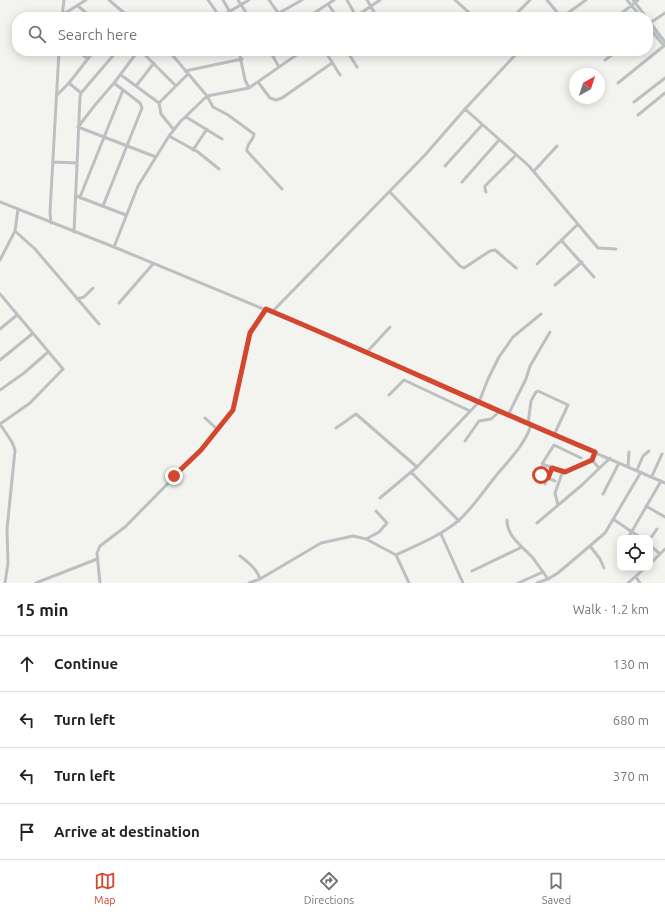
<!DOCTYPE html>
<meta charset="utf-8">
<style>
body{margin:0;font-family:Ubuntu,sans-serif;background:#f6f6f6;color:#202124}
.controls{position:absolute;right:12px;bottom:12px;display:grid;overflow:hidden;border-radius:8px;box-shadow:0 2px 10px #0003}
.controls button{width:36px;height:36px;display:grid;place-items:center;padding:0;border:0;border-bottom:1px solid #e0e0e0;background:#fff;color:#202124;font:20px sans-serif}
.compass{position:absolute;left:569px;top:68px;width:36px;height:36px;border-radius:50%;background:#fff;box-shadow:0 2px 10px #0003;rotate:39deg}
.stop{position:absolute;width:12px;height:12px;margin:-9px;border:3px solid #d4472f;border-radius:50%;background:#fff}
.stop.end{background:#d4472f;border-color:#fff;box-shadow:0 1px 4px #0008}
.list{margin:0;padding:0;list-style:none}
h2{display:flex;justify-content:space-between;align-items:center;height:52px;margin:0;padding:0 16px;font-size:17px}
h2 small{font-size:13px;font-weight:400;color:#757577}
.list li{display:grid;grid-template-columns:26px 1fr auto;gap:12px;align-items:center;box-sizing:border-box;height:56px;padding:0 16px;border-top:1px solid #e0e0e0}
.list b{display:block;font-size:15px;white-space:nowrap}
.list em{font-size:13px;font-style:normal;color:#757577}
.icon{flex:none;width:22px;height:22px;fill:none;stroke:currentColor;stroke-width:2;stroke-linecap:round;stroke-linejoin:round}
.map{position:relative;flex:none;width:665px;height:583px;overflow:hidden}
.search{position:absolute;background:#fff;box-shadow:0 2px 10px #0003;left:12px;right:12px;top:12px;height:44px;display:flex;align-items:center;gap:10px;box-sizing:border-box;padding:0 14px;border-radius:16px;color:#757577;font-size:15px}
.sheet{height:276px;background:#fff}
nav{display:flex;justify-content:space-around;align-items:center;box-sizing:border-box;height:56px;border-top:1px solid #e0e0e0;background:#fff;font-size:11px;color:#757577}
nav a{display:grid;justify-items:center;gap:2px}
nav .on{color:#d4472f}
.map>svg:first-child{display:block}
</style>
<div class="map">
<svg width="665" height="583" viewBox="0 0 665 583">
<rect width="100%" height="100%" fill="#f3f3ef"/>
<g fill="none" stroke-linecap="round" stroke-linejoin="round">
<path stroke="#bcc0c3" stroke-width="3" d="M109 0 129 17
M208 0 220 17
M223 0 230 12
M238 0 249 17
M269 0 281 17
M347 0 356 16
M367 0 377 17
M455 0 474 17
M547 0 561 17
M627 0 641 17
M633 0 646 17
M328 4 337 17
M78 6 91 17
M279 13 302 0
M62 15 86 0
M62 17 64 0
M210 17 218 15
M220 17 249 0
M308 17 334 0
M355 17 380 0
M513 17 530 0
M562 17 586 0
M617 17 638 0
M648 20 665 42
M650 23 665 13
M648 26 664 46
M78 51 88 59
M138 51 114 83 95 105 78 127 156 157
M141 51 176 86
M169 51 207 96 213 107 228 115 254 134C254 140 246 144 247 151L282 189
M239 51 245 80 249 88
M270 51 279 67
M325 51 340 75
M347 51 357 67
M605 60 617 51
M185 71 242 59
M121 75 159 103 161 114 174 130
M258 82 270 98 276 100 282 98 332 63
M69 83 81 93
M618 83 665 45
M136 86 154 63
M57 95 69 83 94 51
M634 102 665 78
M159 103 188 74
M465 109 529 166 598 248 616 249
M638 115 665 93
M186 117 222 139
M169 136 198 152 219 169
M193 150 207 129
M53 162 77 163
M445 166 482 125
M534 171 557 146
M462 182 499 140
M390 192 460 266 464 268 490 251 495 250 516 268
M486 192 485 189V186L516 155
M76 196 126 215
M80 197 123 90
M0 202 114 247 367 352 508 415 665 483
M103 206 142 108 140 103 114 83
M51 223 50 212 59 51
M15 231 35 249 99 324
M74 232 80 97 81 93 117 51
M561 240 594 277
M114 247 138 186 169 136 180 122 207 96 249 88 302 51
M0 260 15 231 18 209
M537 264 578 224
M555 285 582 262
M0 294 63 369 30 403 0 424
M77 299 84 297 93 288
M119 303 153 264
M272 312 425 155 465 109 519 51
M0 329 17 315
M367 352 390 327
M0 360 32 334
M0 390 24 373 48 352
M389 395 404 380 470 411
M508 415 526 379 530 366 550 332
M205 418 218 430
M0 424 12 442 15 450 7 529 8 563 5 583
M528 424 531 401 536 392 538 391 568 405 554 435
M336 428 356 414 417 467
M465 441 479 421 491 419 500 411
M581 458 554 445 542 464 565 472 592 460 595 452
M592 460 599 468
M628 466 629 452
M637 470 643 456 649 451
M411 472 459 521
M541 475 555 481
M652 476 662 454
M545 484 552 468
M603 494 619 463
M380 498 417 467 479 402 488 379 499 357 513 337 541 314
M558 505 555 493 563 471
M646 506 665 517
M613 519 641 538
M507 520C507 537 523 547 533 558 538 565 543 572 548 579
M537 523 582 485 610 458
M441 534 463 583
M628 538 661 481
M366 539 379 532 387 523 376 511
M650 539 657 529
M650 545 660 554
M590 546 600 559 604 568
M396 555C417 545 440 536 458 521 472 509 483 492 495 477 508 461 525 445 531 425
M240 556C248 562 257 569 260 579
M650 564 665 549
M472 571 522 547
M636 577 640 583
M36 583 97 559
M100 583 97 553 100 546 125 527 201 450 233 410 249 333 266 309
M249 583 260 579 321 543 353 536 366 539 396 555 409 583
M518 583 543 572
M537 583 548 579 558 573 605 533 641 472
M628 583 645 568"/>
</g>
<g fill="none" stroke-linecap="round" stroke-linejoin="round">
<path stroke="#d4472f" stroke-width="5" d="M174 476 201 450 233 410 250 333 266 309C376 355 484 406 595 452L592 460 565 472 552 468 548 478 541 475"/>
</g>
</svg>
<div class="controls">
<button><svg class="icon" aria-label="locate" viewBox="0 0 24 24"><circle cx="12" cy="12" r="6"/><path d="M12 2v4M12 18v4M2 12h4M18 12h4"/></svg></button>
</div>
<svg class="compass" viewBox="-18 -18 36 36"><path d="M0-13l5 13h-10z" fill="#e53935"/><path d="M0 13l5-13h-10z" fill="#757577"/></svg>
<div class="stop" style="left:541px;top:475px"></div>
<div class="stop end" style="left:174px;top:476px"></div>
<div class="search"><svg class="icon" aria-label="search" viewBox="0 0 24 24"><circle cx="10" cy="10" r="6"/><path d="M15 15l6 6"/></svg>Search here</div>
</div>
<section class="sheet">
<h2>15 min<small>Walk · 1.2 km</small></h2>
<ul class="list">
<li><svg class="icon" aria-label="ahead" viewBox="0 0 24 24"><path d="M12 20V5M6 11l6-6 6 6"/></svg><div><b>Continue</b></div><em>130 m</em></li>
<li><svg class="icon" aria-label="left" viewBox="0 0 24 24"><path d="M17 20v-9H6M10 6l-5 5 5 5"/></svg><div><b>Turn left</b></div><em>680 m</em></li>
<li><svg class="icon" aria-label="left" viewBox="0 0 24 24"><path d="M17 20v-9H6M10 6l-5 5 5 5"/></svg><div><b>Turn left</b></div><em>370 m</em></li>
<li><svg class="icon" aria-label="arrive" viewBox="0 0 24 24"><path d="M6 21V4h12l-3 4 3 4H6"/></svg><div><b>Arrive at destination</b></div></li>
</ul>
</section>
<nav>
<a class="on"><svg class="icon" aria-label="map" viewBox="0 0 24 24"><path d="M3 6l6-2 6 2 6-2v14l-6 2-6-2-6 2zM9 4v14M15 6v14"/></svg>Map</a>
<a><svg class="icon" aria-label="directions" viewBox="0 0 24 24"><path d="M12 3l9 9-9 9-9-9zM9 14v-3h6M13 9l2 2-2 2"/></svg>Directions</a>
<a><svg class="icon" aria-label="saved" viewBox="0 0 24 24"><path d="M7 4h10v16l-5-4-5 4z"/></svg>Saved</a>
</nav>
